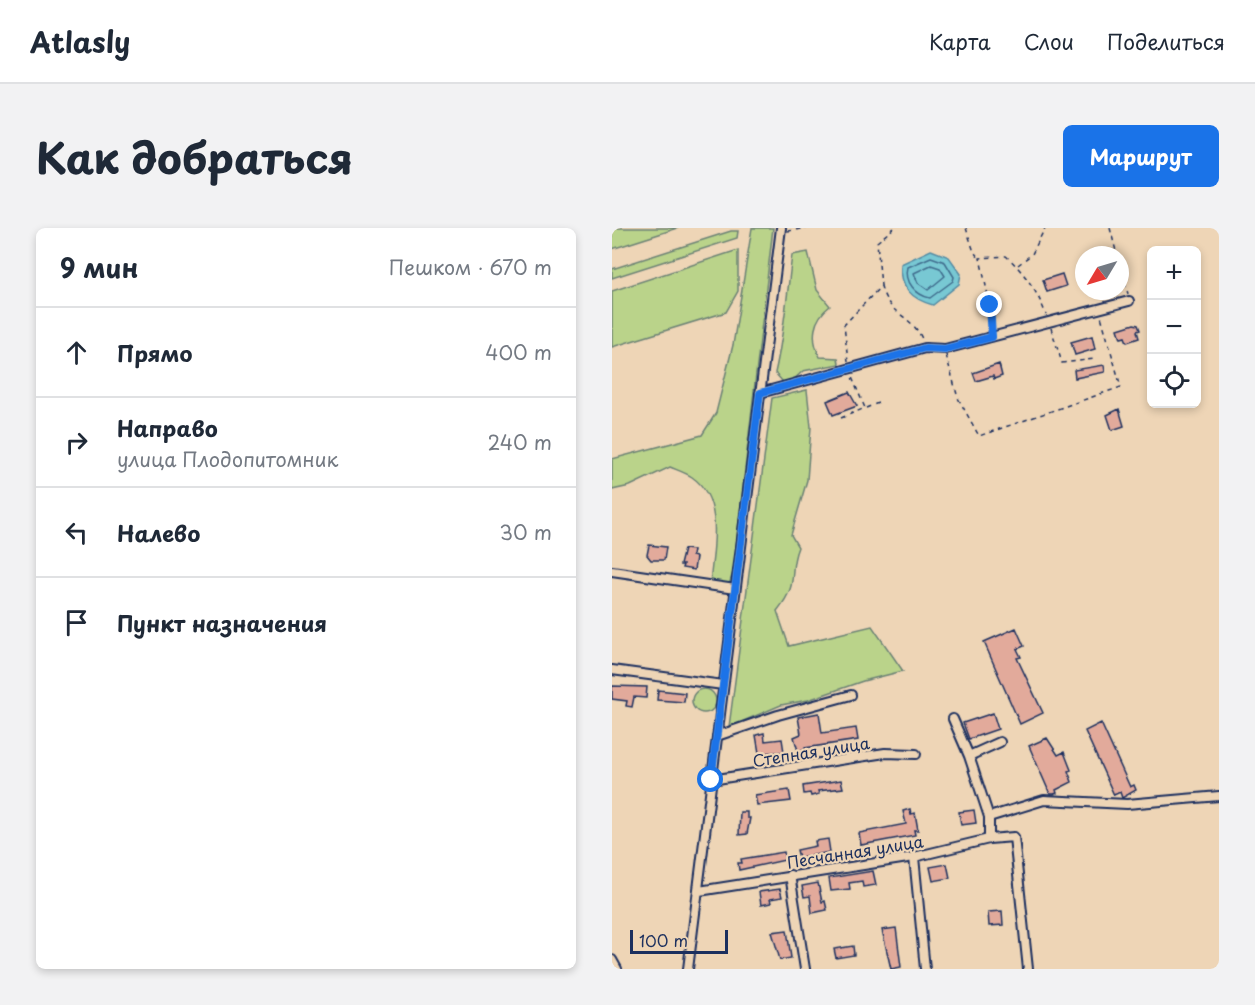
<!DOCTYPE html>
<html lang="ru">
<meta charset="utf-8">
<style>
body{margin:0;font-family:"Playpen Sans",sans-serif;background:#f2f2f3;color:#1f2937}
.controls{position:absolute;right:18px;top:18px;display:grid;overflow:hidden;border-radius:9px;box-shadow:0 3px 9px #0003}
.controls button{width:54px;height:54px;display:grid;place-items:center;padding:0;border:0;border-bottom:2px solid #e0e1e3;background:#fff;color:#1f2937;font:30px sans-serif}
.compass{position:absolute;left:463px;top:18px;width:54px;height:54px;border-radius:50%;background:#fff;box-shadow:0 3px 9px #0003;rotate:232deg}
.scale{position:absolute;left:18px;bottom:15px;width:98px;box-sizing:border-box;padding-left:6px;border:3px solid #1b2f5e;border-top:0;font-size:16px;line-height:21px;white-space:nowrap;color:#1b2f5e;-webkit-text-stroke:4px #eed5b6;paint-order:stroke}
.stop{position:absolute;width:18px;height:18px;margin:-14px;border:4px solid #1a73e8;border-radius:50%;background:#fff}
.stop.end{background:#1a73e8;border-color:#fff;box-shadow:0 2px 6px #0008}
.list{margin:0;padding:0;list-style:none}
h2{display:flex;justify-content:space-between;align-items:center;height:78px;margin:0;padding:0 24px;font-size:26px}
h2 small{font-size:20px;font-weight:400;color:#747a83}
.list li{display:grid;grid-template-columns:39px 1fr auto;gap:18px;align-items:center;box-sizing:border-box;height:90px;padding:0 24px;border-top:2px solid #e0e1e3}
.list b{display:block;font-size:22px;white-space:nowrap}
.list p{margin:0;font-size:20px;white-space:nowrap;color:#747a83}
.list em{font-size:20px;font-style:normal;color:#747a83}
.icon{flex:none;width:33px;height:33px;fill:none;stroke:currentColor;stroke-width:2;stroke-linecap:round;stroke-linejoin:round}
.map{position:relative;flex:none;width:607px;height:741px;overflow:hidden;border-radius:9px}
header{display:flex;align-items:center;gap:36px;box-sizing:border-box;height:84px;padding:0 30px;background:#fff;border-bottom:2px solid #e0e1e3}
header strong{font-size:28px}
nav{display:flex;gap:33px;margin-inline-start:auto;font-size:21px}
.intro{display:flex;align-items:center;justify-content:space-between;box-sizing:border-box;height:144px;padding:0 36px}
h1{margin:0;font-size:42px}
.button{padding:15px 27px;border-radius:9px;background:#1a73e8;color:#fff;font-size:21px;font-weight:700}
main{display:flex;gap:36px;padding:0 36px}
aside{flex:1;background:#fff;border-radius:9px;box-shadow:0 3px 9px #0003}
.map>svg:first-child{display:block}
</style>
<header>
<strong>Atlasly</strong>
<nav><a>Карта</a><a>Слои</a><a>Поделиться</a></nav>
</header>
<div class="intro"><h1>Как добраться</h1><a class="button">Маршрут</a></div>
<main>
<aside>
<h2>9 мин<small>Пешком · 670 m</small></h2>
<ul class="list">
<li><svg class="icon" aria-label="ahead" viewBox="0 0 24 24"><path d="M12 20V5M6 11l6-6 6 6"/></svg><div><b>Прямо</b></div><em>400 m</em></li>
<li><svg class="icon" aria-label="right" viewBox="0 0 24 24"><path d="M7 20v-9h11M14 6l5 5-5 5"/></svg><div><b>Направо</b><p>улица Плодопитомник</p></div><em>240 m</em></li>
<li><svg class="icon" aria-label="left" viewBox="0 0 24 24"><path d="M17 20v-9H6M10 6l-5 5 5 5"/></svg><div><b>Налево</b></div><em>30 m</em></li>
<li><svg class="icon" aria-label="arrive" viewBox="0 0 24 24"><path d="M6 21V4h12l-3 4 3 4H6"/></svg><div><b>Пункт назначения</b></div></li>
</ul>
</aside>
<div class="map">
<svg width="607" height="741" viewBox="0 0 607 741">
<rect width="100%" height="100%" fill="#eed5b6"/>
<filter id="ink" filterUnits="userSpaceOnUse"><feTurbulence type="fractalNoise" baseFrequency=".0167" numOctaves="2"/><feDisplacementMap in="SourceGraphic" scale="12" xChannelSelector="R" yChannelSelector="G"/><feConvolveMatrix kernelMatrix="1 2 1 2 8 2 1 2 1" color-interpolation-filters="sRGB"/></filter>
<g filter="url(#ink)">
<path fill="#bad38a" stroke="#6a8174" stroke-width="1.5" d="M0 0H66L0 21Z
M140 0H161L121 344 117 357 98 355C101 322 113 272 80 249 74 245 65 242 58 239L18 258 0 262V231L90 207 104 185 121 117Z
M119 3H126L125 10 0 50V41Z
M126 22V63L114 84 0 119V63Z
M196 24 205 62 218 78C201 91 198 110 208 129L226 130 227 136 191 143 180 153 171 154 163 145C172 106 175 67 180 27Z
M195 162 199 199 195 252 179 307 186 319C175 347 189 353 165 383L177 418 260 398 291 443 251 453 196 472 169 477 117 499 160 170Z
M80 473a12 12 0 1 1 24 0a12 12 0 1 1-24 0Z"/>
<path fill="#78c8d3" stroke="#538ba4" stroke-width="1.5" d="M319 22 337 29 349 46 347 56 321 77C299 71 288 59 289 36Z"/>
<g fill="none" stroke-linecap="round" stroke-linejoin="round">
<path stroke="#406c8d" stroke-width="1.5" d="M319 29 333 34 342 49 341 53 318 70C304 67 292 54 296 39Z
M319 37 328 40 333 48 316 62 306 55 302 45Z"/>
</g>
<path fill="#e2aa9b" stroke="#1b2f5e" stroke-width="1.5" d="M450 46 454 58 435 64 431 52Z
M522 96 526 97 528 102 525 103 527 110 515 114 513 109 509 110 506 101Z
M480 108 483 121 463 127 459 114Z
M387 136 390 148 382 151 381 148 364 153 361 145Z
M492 137 493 144 463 150 462 142Z
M237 164 245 178 221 187 215 173Z
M507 181 512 198 500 202 495 187Z
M37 317 54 319 52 332H39L35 327Z
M72 321 81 322 80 328 84 329 82 342 70 340 71 337H68Z
M404 400 412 418 405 421 409 429 405 430 431 485 408 496 372 414Z
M0 458 35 459 34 470 22 469 20 479 14 478 15 473 0 471Z
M46 462 73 465 72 474 45 472Z
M207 485 210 505 244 500 246 512 193 520V522L186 523 182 509 189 506 186 489Z
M381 485 386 501 357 511 351 495Z
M489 495 518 559 522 557 524 562 510 570 508 564 502 567 473 503Z
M152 505 153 513 170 511 172 524 147 525 144 507Z
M435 510 446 527 452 524 459 542 456 543 460 554 444 562 445 565 442 566H438L417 518Z
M229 552 231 560 206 563 207 566 199 568 198 565 192 566 191 558Z
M177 562 179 573 145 577 143 567Z
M298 581 299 586 303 585 306 602H302L303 607 249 617 247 605 294 596 291 583Z
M362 582 364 595 349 597 347 584Z
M128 584H135V590H138L135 606 127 607Z
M216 611 218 624 187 630 185 622 204 618 203 613Z
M172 624 173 632 127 642 126 635H130L129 631Z
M335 636 338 650 321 653 318 639Z
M261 643 264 657 251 659 250 653 237 655 238 661 219 663 217 650Z
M206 655 210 674 213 673 215 682 200 685 198 668 192 669 190 658Z
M168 661 170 669 158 671 159 675 149 677 147 664Z
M390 683 391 697 377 698 376 684Z
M284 700 289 739 279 741 270 702Z
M175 702 179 730 168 732 160 704Z
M241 718 242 727 224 730 222 721Z"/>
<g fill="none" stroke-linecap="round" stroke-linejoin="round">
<defs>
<path id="minor" d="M148 165 313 120 333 121 517 73
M0 343 123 361
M0 442 111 457
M341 491 357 528 377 589
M105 508 166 487 239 467
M357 528 388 514
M99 552 273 525 304 526
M377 611V589L432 572 515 576 607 568
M302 629 313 741
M178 647 193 741
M87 663 302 629 377 611 402 609 416 741
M0 732 5 741
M76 741 169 0"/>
</defs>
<use href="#minor" stroke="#1b2f5e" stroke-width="12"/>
<path stroke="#1b2f5e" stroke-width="1.5" stroke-dasharray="4.5 4.5" stroke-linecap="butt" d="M354 0 362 24 367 30
M498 0 505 27
M175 3 197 0
M406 37 420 26 433 0
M508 37 516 66
M269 58C277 90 299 84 311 113
M439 100 450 135 483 131
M380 103 378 77 368 30 394 28C412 44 426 64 434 87
M334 127 346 170 367 208 509 159 489 88
M236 134 232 97 269 58 265 14 282 0
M254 180 266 175
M229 190 253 180 239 147"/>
<use href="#minor" stroke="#eed5b6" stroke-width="8"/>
</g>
</g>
<g fill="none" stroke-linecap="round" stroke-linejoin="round" filter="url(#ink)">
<path stroke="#1a73e8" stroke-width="8" d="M99 552 148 165 313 120 333 121 380 109 378 77"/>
</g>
<g text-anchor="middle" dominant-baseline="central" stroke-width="4.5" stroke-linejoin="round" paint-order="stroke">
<g font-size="16" fill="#1b2f5e" stroke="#eed5b6">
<text transform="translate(199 523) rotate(-9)">Степная улица</text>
<text transform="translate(243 623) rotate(-9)">Песчанная улица</text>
</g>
</g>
</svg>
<div class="controls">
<button>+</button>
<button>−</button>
<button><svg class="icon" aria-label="locate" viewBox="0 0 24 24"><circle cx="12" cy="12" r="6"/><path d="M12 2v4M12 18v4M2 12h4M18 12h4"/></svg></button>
</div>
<svg class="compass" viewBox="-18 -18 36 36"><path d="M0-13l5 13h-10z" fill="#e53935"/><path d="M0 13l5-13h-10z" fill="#747a83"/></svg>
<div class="scale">100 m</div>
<div class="stop" style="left:99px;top:552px"></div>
<div class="stop end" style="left:378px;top:77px"></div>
</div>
</main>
